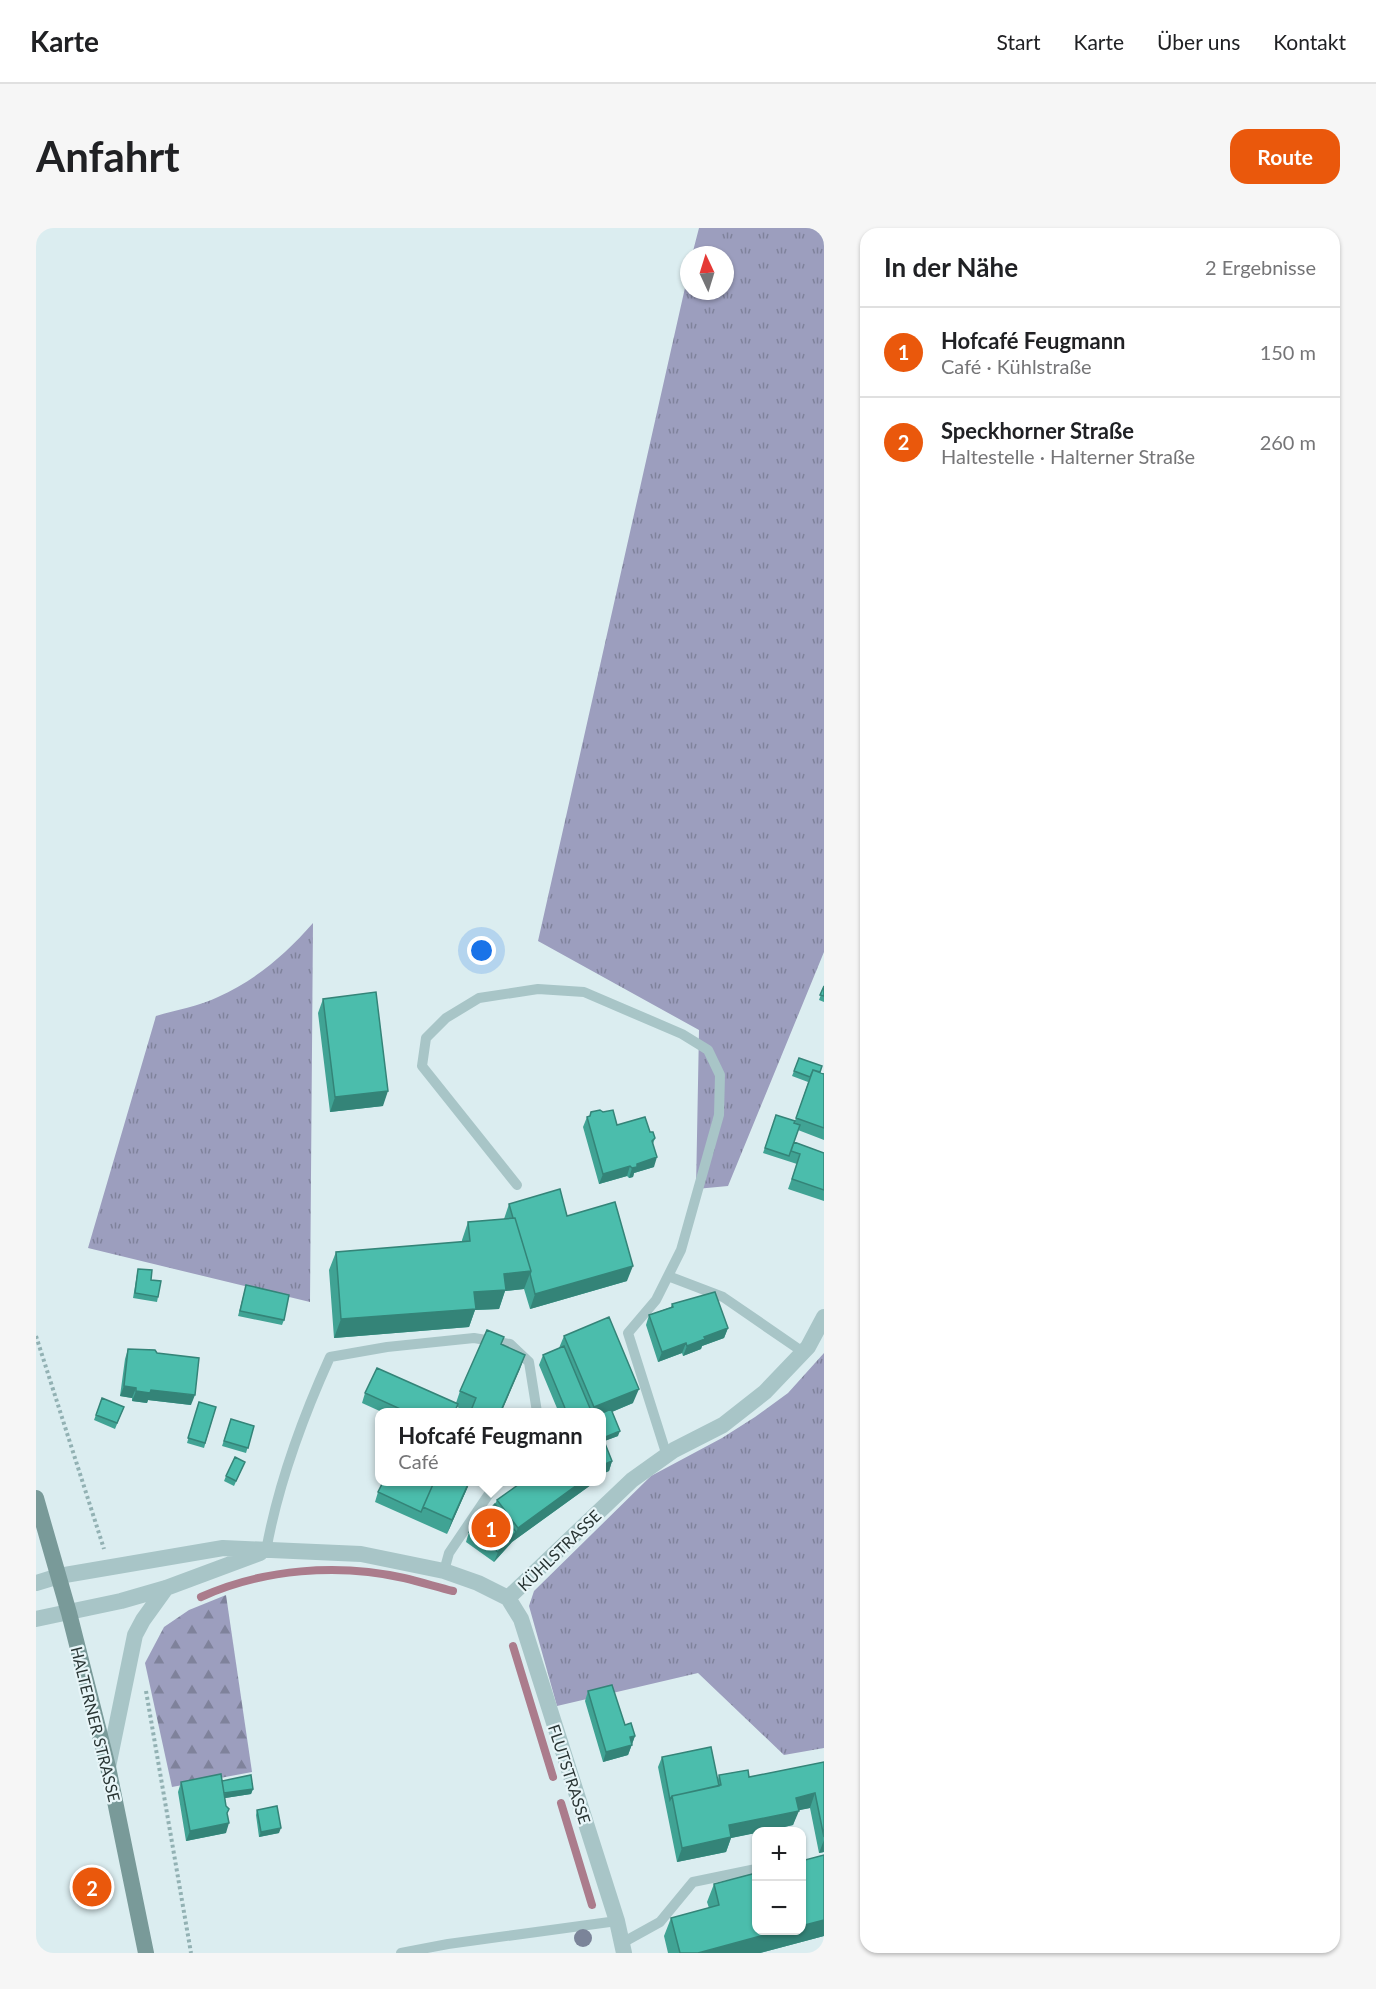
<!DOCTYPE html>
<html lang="de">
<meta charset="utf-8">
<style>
body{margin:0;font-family:Lato,sans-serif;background:#f6f6f6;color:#202124}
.controls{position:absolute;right:18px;bottom:18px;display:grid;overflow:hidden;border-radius:12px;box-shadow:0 2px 4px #0004}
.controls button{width:54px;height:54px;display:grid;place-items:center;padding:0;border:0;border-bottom:2px solid #e0e0e0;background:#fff;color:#202124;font:30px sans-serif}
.compass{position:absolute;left:644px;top:18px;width:54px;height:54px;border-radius:50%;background:#fff;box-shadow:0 2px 4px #0004;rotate:356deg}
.you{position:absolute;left:446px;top:723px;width:21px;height:21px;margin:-15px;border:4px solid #fff;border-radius:50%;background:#1a73e8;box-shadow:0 0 0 9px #1a73e833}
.badge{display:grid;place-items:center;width:39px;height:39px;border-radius:50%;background:#ea580c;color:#fff;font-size:20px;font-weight:700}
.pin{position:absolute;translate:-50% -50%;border:3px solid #fff;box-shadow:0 2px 6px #0006}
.popup{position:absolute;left:339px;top:1180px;width:231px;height:78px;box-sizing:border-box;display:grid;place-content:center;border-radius:12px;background:#fff;filter:drop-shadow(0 2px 4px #0005);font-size:20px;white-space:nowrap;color:#757577}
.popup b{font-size:22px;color:#202124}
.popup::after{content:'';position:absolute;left:50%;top:100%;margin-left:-12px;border:12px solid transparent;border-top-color:#fff}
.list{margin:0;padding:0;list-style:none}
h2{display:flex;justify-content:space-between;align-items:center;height:78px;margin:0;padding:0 24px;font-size:26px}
h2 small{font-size:20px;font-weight:400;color:#757577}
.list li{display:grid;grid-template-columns:39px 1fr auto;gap:18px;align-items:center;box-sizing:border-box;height:90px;padding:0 24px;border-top:2px solid #e0e0e0}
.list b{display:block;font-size:22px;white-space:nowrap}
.list p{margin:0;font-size:20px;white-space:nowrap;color:#757577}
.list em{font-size:20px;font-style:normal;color:#757577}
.map{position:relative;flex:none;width:788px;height:1725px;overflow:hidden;border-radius:18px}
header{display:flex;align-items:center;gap:36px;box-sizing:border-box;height:84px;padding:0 30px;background:#fff;border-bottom:2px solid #e0e0e0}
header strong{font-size:28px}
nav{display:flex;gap:33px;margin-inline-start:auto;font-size:21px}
.intro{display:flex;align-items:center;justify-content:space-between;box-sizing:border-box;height:144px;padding:0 36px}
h1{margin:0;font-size:42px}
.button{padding:15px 27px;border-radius:18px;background:#ea580c;color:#fff;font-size:21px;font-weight:700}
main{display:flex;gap:36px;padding:0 36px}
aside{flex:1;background:#fff;border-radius:18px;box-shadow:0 2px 4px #0004}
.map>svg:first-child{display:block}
</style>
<header>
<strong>Karte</strong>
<nav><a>Start</a><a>Karte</a><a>Über uns</a><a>Kontakt</a></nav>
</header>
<div class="intro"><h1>Anfahrt</h1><a class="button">Route</a></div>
<main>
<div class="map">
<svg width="788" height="1725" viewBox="0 0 788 1725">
<defs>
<pattern id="grass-tufts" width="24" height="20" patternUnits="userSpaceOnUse" patternTransform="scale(1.5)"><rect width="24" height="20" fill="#9c9ebe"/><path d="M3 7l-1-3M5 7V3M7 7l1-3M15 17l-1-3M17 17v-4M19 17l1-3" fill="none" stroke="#7f829b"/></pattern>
<pattern id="forest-firs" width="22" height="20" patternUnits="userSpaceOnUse" patternTransform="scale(1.5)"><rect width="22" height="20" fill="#9c9ebe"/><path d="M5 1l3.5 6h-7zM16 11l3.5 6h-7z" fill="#7f829b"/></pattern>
</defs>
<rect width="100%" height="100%" fill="#dbedf0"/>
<path fill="url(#grass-tufts)" d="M663 0H788V724L692 958 660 961 663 802 502 713 653 42V63H689V27H656Z
M277 695 274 1074 52 1020 120 788C140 782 163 778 182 769 220 752 250 726 277 695Z
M788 1125V1520L748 1527 662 1445 521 1478 493 1378 498 1363 615 1248 686 1210 719 1189 752 1165Z"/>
<path fill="url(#forest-firs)" d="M190 1367 216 1544 136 1559 109 1435 128 1399 153 1382Z"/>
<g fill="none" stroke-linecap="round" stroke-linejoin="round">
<path stroke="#ab7c8c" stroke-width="8" d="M165 1369C227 1341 302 1335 368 1350 385 1354 401 1359 417 1363
M477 1418 517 1549
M525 1575 556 1677"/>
<path stroke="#92b1b3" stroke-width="4" stroke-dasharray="3 3" stroke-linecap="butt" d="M0 1108 68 1321
M110 1463 155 1725"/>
<path stroke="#a8c5c7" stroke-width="10" d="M481 957 386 838 390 810 410 790 443 770 502 761 548 764 646 806 672 822 684 847 683 887 645 1022 620 1072 592 1105 631 1228
M632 1048 687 1069 767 1124
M230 1323C242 1256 266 1191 294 1129L351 1119 438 1110 474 1116 493 1134 501 1184
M408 1343 413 1325 461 1254
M586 1715 624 1694 657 1654 720 1641
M365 1725 412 1716 581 1693"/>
<path stroke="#a8c5c7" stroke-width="16" d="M0 1355 23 1348 187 1320 325 1326 408 1343 442 1355 472 1370 596 1252 638 1222 687 1197 729 1164 772 1119 788 1089
M472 1370 485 1391 581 1693 588 1725
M0 1391 85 1373 130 1360 224 1325
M72 1539 99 1407 107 1392 130 1360"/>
<path stroke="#799a99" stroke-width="16" d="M0 1270 33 1385 72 1539 110 1725"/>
</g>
<circle fill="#7b8499" cx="547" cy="1710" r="9"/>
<path fill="#40a394" d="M788 758V774L783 772Z
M287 771 347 878 294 884 282 785Z
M763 830 784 844 788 846V912L762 902 758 914 788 925V973L752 961 761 936 727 925 740 887 759 893 773 852 772 854 756 848Z
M567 884 581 897 614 904 619 910 617 916 618 939 598 945 597 949 593 950 591 948 563 956 547 899 551 889Z
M473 976 531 988 591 1053 494 1081 488 1061 469 1063 463 1081 439 1082 433 1099 298 1110 293 1042 300 1024 426 1014V1012L432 994 468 991Z
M102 1041 122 1069 121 1074 97 1070 101 1046Z
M210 1057 248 1092 246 1097 202 1088Z
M636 1076 692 1100 688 1110 666 1118 665 1121 647 1128 646 1125 622 1134 610 1097 613 1087 635 1079Z
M528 1108 597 1175 576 1184 582 1208 568 1213 576 1233 573 1243 566 1246V1185H523L503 1137 507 1127 523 1120Z
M465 1116 484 1141 434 1185 421 1179 419 1185H348L326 1175 329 1165 420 1175 424 1163Z
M92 1121 155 1177 112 1172 111 1175 96 1173V1170L84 1168 89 1131Z
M66 1170 88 1179 79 1201 58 1192Z
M163 1174 180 1179 168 1220 151 1215Z
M195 1191 218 1198 210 1225 186 1218Z
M209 1234 198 1258 188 1253 190 1248Z
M434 1254 411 1306 339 1274 342 1264Z
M486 1254H559L476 1314 458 1334 430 1314 433 1304 459 1276 461 1272Z
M552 1463 599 1508 592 1527 567 1534 549 1473Z
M626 1529 682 1551 683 1547 713 1549 788 1534V1624L783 1625 774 1580 762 1582 757 1597 695 1610 690 1624 641 1634 622 1539Z
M186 1553 217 1561 215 1566 189 1570 191 1587 190 1605 150 1613 142 1564 145 1554Z
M221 1582 243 1605 223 1609 220 1587Z
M788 1627V1708L724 1725H632L628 1708 635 1690 673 1680 671 1674 678 1656Z"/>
<path fill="#348478" d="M352 863 347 878 294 884 299 869Z
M621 929 618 939 598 945 597 949 593 950 596 940 601 936Z
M594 938 591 948 563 956 567 946Z
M597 1038 591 1053 494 1081 499 1066Z
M495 1043 488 1061 469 1063 463 1081 439 1082 433 1099 298 1110 305 1091 438 1064 468 1046Z
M692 1100 688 1110 666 1118 665 1121 647 1128 651 1118 668 1109Z
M650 1115 646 1125 622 1134 626 1124Z
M489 1127 484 1141 465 1185H464Z
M88 1158 100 1160 96 1170 84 1168Z
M603 1161 597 1175 566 1188V1185H556L558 1179Z
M115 1162 159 1167 155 1177 112 1172 111 1175 96 1173 100 1163Z
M584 1203 582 1208 566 1214V1210Z
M576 1233 573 1243 566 1246V1237Z
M433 1254H434L411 1306 416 1292Z
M545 1254H559L476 1314 458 1334 462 1324 480 1304 482 1300Z
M599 1508 592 1527 567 1534 570 1524 594 1509Z
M217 1561 215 1566 183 1571 185 1566Z
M779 1565 774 1580 755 1584 760 1570Z
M763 1583 757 1597 728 1604H720V1605L695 1610 690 1624 641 1634 646 1620 693 1597Z
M193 1595 190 1605 150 1613 154 1603Z
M245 1600 243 1605 223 1609 225 1604Z
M788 1612V1624L783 1625Z
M788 1692V1708L724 1725H662L747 1702H765V1698Z"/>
<path fill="#4bbdac" stroke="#348478" stroke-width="1.5" d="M788 758V768L784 767Z
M340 764 352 863 299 869 287 771Z
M763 830 786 838 784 844 777 842 774 849 758 843Z
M777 842 788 846V900L760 890Z
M564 882 567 884 577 882 581 897 609 889 614 904H617L619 910 616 913 621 929 601 936V939L596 940 594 938 567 946 551 889 554 888 555 884Z
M740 887 759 893 758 895 764 897 753 928 729 920Z
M758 914 788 925V962L756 951 764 926 755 923Z
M524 961 531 988 579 974 597 1038 499 1066 494 1046 495 1043 479 990H477L473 976Z
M479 990 495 1043 468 1046 470 1062 438 1064 440 1081 305 1091 300 1024 434 1013 432 994Z
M102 1041 116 1042 115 1052 125 1053 122 1069 99 1065Z
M210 1057 253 1067 248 1092 204 1083Z
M679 1064 692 1100 668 1109 669 1111 651 1118 650 1115 626 1124 613 1087 637 1079 636 1076Z
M573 1089 603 1161 558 1179 528 1108Z
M451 1102 468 1109 465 1116 489 1127 464 1185H434L440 1170 424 1163Z
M528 1118 556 1185H531L507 1127Z
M92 1121 119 1122 121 1125 163 1130 159 1167 115 1162 114 1165 100 1163V1160L88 1158Z
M341 1140 422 1176 418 1185H373L329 1165Z
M66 1170 88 1179 81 1195 60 1187Z
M163 1174 180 1179 169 1215 152 1210Z
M575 1181 584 1203 567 1210 566 1185Z
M195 1191 218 1198 212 1220 188 1213Z
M566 1208 576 1233 567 1237 569 1236 566 1232Z
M199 1229 209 1234 200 1253 190 1248Z
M347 1254H398L385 1284 342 1264Z
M398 1254H433L416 1292 387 1279Z
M486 1254H545L482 1300 461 1272Z
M459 1276 480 1304 462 1324 433 1304Z
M576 1457 589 1497 595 1495 599 1508 594 1509 596 1517 570 1524 552 1463Z
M675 1519 683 1558 636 1568 634 1572 626 1529Z
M788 1534V1609L779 1565 760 1570 763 1583 693 1597 695 1609 646 1620 636 1568 685 1557 683 1547 712 1542 713 1549Z
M185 1546 190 1578 193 1581 191 1585 193 1595 154 1603 145 1554Z
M215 1547 217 1561 188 1565 186 1553Z
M241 1578 245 1600 225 1604 221 1582Z
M788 1627V1692L765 1698V1633Z
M720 1645V1702H747L662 1725H644L635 1690 683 1677 678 1656Z"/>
<g text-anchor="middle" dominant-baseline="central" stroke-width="4.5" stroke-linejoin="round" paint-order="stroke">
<g font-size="16" fill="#283433" stroke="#e7f5f8">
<text transform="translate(523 1322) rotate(-44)">KÜHLSTRASSE</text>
<text transform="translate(60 1496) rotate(76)">HALTERNER STRASSE</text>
<text transform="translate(534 1546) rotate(72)">FLUTSTRASSE</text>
</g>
</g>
</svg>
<div class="controls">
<button>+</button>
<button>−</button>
</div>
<svg class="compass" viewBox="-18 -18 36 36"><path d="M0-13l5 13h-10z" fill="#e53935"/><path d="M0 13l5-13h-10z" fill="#757577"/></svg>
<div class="you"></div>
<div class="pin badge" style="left:455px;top:1300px">1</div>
<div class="popup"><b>Hofcafé Feugmann</b>Café</div>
<div class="pin badge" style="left:56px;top:1659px">2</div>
</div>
<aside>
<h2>In der Nähe<small>2 Ergebnisse</small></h2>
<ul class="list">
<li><span class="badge">1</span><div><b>Hofcafé Feugmann</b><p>Café · Kühlstraße</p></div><em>150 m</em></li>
<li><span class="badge">2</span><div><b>Speckhorner Straße</b><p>Haltestelle · Halterner Straße</p></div><em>260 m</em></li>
</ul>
</aside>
</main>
